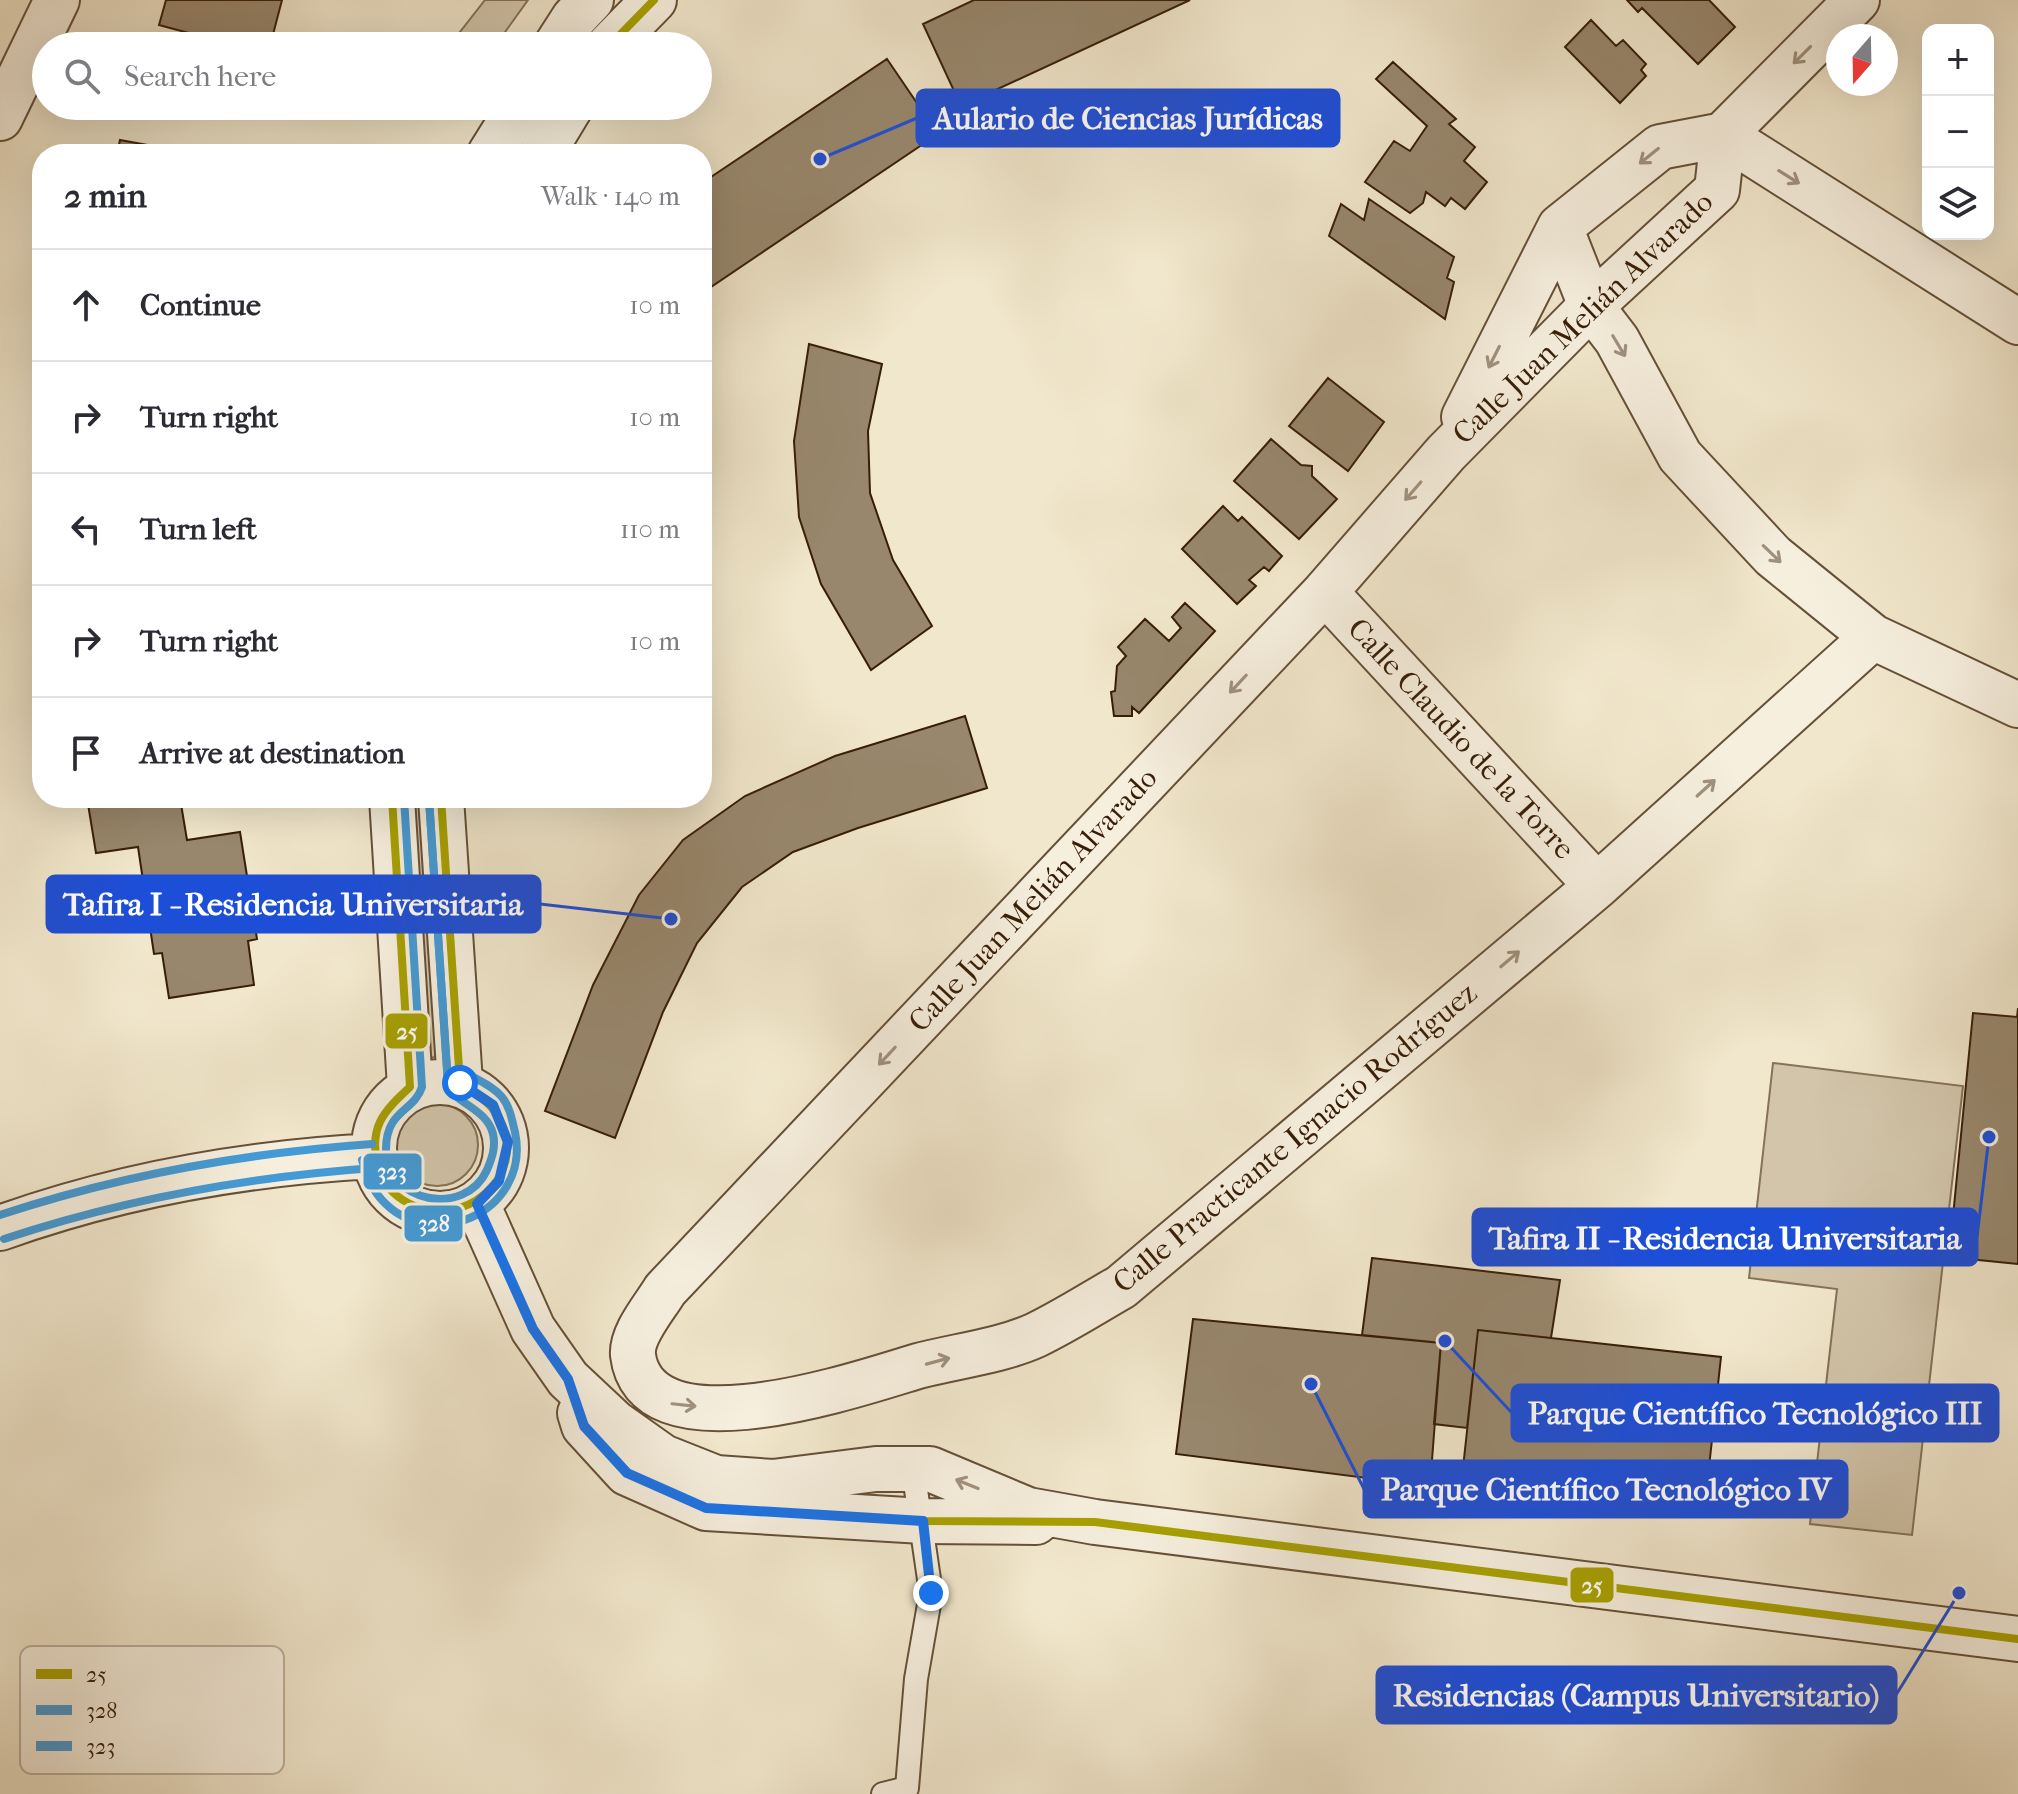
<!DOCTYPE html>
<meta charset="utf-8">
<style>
body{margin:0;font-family:"IM FELL French Canon",serif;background:#f2f2f3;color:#2b2b33}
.controls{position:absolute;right:24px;top:24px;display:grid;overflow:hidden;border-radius:16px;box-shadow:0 8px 32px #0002}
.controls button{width:72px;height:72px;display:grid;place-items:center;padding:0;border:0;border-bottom:2px solid #e1e1e2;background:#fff;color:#2b2b33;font:40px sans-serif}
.compass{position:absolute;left:1826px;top:24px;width:72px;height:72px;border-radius:50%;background:#fff;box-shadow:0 8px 32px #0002;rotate:200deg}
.stop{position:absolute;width:24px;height:24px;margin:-18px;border:6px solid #1a73e8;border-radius:50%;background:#fff}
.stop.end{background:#1a73e8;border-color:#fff;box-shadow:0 2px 8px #0008}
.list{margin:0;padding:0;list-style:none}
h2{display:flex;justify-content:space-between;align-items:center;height:104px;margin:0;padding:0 32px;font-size:34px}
h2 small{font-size:26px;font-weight:400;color:#7c7c81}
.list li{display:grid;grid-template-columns:52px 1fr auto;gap:24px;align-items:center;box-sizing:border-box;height:112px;padding:0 32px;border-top:2px solid #e1e1e2}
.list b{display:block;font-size:30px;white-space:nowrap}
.list em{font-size:26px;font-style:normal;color:#7c7c81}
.icon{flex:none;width:44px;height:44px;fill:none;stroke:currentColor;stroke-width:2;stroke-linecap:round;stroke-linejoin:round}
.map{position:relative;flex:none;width:2018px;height:1794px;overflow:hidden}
.search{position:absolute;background:#fff;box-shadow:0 8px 32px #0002;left:32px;top:32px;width:680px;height:88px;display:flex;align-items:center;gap:20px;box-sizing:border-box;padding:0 28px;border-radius:44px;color:#7c7c81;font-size:30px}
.panel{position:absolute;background:#fff;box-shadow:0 8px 32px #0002;left:32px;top:144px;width:680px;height:664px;border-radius:32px}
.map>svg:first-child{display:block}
</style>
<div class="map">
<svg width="2018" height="1794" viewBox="0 0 2018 1794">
<rect width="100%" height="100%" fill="#f1e7cc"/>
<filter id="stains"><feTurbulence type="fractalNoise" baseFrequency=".0025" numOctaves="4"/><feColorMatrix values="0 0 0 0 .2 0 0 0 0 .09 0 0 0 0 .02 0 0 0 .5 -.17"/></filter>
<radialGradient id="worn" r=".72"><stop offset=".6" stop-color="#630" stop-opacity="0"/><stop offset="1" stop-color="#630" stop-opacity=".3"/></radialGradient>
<path fill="#d2c5aa" stroke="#857258" stroke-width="2" d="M485 0H528L495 46H449Z
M407 798H429L437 1055 430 1059Z
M1773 1063 1963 1086 1912 1535 1810 1524 1837 1289 1749 1278Z
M396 1145a41 41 0 1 1 82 0a41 41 0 1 1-82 0Z"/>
<path fill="#98876d" stroke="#381e06" stroke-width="2" d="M166 0H282L270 46H237L159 25Z
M974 0H1190L961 106 923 24Z
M1627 0H1709L1735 27 1698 64 1642 8 1638 12Z
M1591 20 1616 46 1623 40 1646 64 1641 70 1646 76 1620 103 1565 47Z
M887 59 938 134 702 293V183Z
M1393 62 1456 119 1449 124 1475 147 1464 161 1487 182 1465 209 1451 198 1445 206 1426 192 1423 203 1410 213 1365 182 1394 141 1410 151 1427 126 1376 79Z
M120 140 197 154H117Z
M1369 199 1454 257 1447 278 1454 282 1445 319 1329 236 1341 204 1364 220Z
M809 344 882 364 868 431 870 493 893 560 932 626 871 670 821 584 799 517 794 441Z
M1328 378 1384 422 1348 471 1289 426Z
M1271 439 1301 465 1312 466V476L1337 499 1299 539 1234 481Z
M1223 506 1238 521 1242 517 1282 556 1269 571 1264 567 1249 580 1256 586 1237 604 1182 549Z
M1185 603 1215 631 1139 713 1132 707V716H1114L1111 692 1115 691 1117 666 1126 656 1118 647 1145 619 1169 641 1181 628 1172 617Z
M965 716 987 788 858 828 793 852 742 887 697 943 663 1012 615 1138 545 1111 593 985 639 895 683 840 745 796 835 756Z
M87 798H180L187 840 240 832 257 939 248 941 254 985 169 998 162 953 154 954 138 847 96 853Z
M2018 1008V1264L1949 1257 1973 1013 2017 1017Z
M1372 1258 1560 1280 1551 1338 1478 1330 1467 1428 1434 1424 1441 1343 1362 1335Z
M1193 1319 1441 1343 1430 1486 1176 1454Z
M1478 1330 1721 1357 1705 1504 1462 1477Z"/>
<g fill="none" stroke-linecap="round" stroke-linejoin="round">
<defs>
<path id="lane" d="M883 1794 907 1788 916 1679 931 1593 913 1469"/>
<path id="street" d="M1857 0 1723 135 1717 190 1591 306 1446 453 1325 592 665 1290C655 1307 631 1334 633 1355 645 1458 861 1383 918 1366 956 1356 1001 1351 1036 1335 1065 1321 1093 1303 1121 1287L1597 886 1873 637
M556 46 574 18 591 0
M609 46 654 0
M0 118 57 0
M490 154 520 106
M542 154 571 106
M1560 227 1591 306 1617 340 1680 456 1773 556 1873 637 2018 705
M1464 417 1560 227 1660 147 1723 135 2018 322
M1325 592 1597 886
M392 798 410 1087
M441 798 460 1083
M374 1148a66 66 0 1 1 132 0a66 66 0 1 1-132 0Z
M477 1204 533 1329 568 1379 615 1423 663 1457 716 1478 773 1482 876 1469H930L1028 1510 1095 1522 2018 1639
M0 1228C120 1185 246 1163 373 1156
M580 1413 584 1426 627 1473 706 1508 923 1521 1036 1522"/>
</defs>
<use href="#lane" stroke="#665038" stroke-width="26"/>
<use href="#street" stroke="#665038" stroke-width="48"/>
<use href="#lane" stroke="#f6efde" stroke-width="22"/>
<use href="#street" stroke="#f6efde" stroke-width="44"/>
<defs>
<path id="bus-1" d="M609 46 654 0
M392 798 410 1087C384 1111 368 1127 378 1166 382 1182 393 1195 408 1203 462 1232 529 1177 500 1120 492 1103 475 1093 460 1083L441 798
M477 1204 533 1329 568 1379 584 1426 627 1473 706 1508 923 1521 1095 1522 2018 1639"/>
<path id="bus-2" d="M429 799 448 1084
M362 1160C366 1172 369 1184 377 1194 425 1258 532 1214 515 1132 512 1120 510 1107 502 1097 493 1086 478 1080 466 1073
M4 1239C125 1199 247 1177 374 1168"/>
<path id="bus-3" d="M404 798 422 1087C414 1112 386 1110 386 1149 386 1203 465 1218 487 1170 492 1158 496 1147 493 1134 487 1109 457 1105 448 1085L429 799
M0 1215C121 1175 245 1153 372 1144"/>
</defs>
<use href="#bus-1" stroke="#f6efde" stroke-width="14"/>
<use href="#bus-2" stroke="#f6efde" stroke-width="14"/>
<use href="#bus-3" stroke="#f6efde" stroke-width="14"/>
<use href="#bus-1" stroke="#a7a002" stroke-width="8"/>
<use href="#bus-2" stroke="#449ad5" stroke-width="8"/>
<use href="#bus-3" stroke="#449ad5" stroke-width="8"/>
</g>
<defs><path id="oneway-shaft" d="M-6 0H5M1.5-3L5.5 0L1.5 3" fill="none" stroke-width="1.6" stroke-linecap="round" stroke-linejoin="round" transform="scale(2)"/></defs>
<g stroke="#a0917d">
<use href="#oneway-shaft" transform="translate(1802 55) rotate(135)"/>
<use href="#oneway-shaft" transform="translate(1649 156) rotate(141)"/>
<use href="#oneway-shaft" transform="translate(1789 177) rotate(32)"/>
<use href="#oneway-shaft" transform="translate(1619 346) rotate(59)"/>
<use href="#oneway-shaft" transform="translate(1494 357) rotate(117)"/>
<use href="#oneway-shaft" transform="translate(1413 491) rotate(131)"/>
<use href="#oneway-shaft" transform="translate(1772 554) rotate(44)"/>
<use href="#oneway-shaft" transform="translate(1238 684) rotate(133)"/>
<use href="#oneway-shaft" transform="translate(1706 788) rotate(-42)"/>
<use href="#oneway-shaft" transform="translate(1510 959) rotate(-40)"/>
<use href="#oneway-shaft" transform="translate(887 1056) rotate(133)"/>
<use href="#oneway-shaft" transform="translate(938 1361) rotate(-15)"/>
<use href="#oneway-shaft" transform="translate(684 1405) rotate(6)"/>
<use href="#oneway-shaft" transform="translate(967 1484) rotate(-158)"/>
</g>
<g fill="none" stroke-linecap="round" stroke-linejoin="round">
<path stroke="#1a73e8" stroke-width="10" d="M460 1083 493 1105 508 1142 499 1181 477 1204 533 1329 568 1379 584 1426 627 1473 706 1508 923 1521 931 1593"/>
</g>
<g text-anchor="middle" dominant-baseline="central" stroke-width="8" stroke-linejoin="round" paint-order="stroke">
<g font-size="30" fill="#381e06" stroke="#f6efde">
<text transform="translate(1583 318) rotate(-44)">Calle Juan Melián Alvarado</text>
<text transform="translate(1461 739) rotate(47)">Calle Claudio de la Torre</text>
<text transform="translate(1033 900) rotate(-47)">Calle Juan Melián Alvarado</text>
<text transform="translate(1295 1138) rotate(-40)">Calle Practicante Ignacio Rodríguez</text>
</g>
</g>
<rect x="20" y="1646" width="264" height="128" rx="12" fill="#f6efde" stroke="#bdb09d" stroke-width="2"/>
<rect x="36" y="1669" width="36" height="10" fill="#a7a002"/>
<rect x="36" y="1705" width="36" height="10" fill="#449ad5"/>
<rect x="36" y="1741" width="36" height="10" fill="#449ad5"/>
<g font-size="22" fill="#381e06">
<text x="86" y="1682">25</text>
<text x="86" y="1718">328</text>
<text x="86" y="1754">323</text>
</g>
<path fill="none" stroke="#1d4ed8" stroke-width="3" d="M820 159L917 118M671 919L540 904M1989 1137L1977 1237M1445 1341L1512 1413M1311 1384L1364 1489M1959 1593L1896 1695"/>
<g fill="#1d4ed8" stroke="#f6efde" stroke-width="3">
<circle cx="820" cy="159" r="8"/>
<circle cx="671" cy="919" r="8"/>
<circle cx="1989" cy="1137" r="8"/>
<circle cx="1445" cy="1341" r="8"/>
<circle cx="1311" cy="1384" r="8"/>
<circle cx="1959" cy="1593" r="8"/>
</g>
<g fill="#1d4ed8" stroke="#1d4ed8" stroke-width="3">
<rect x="917" y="90" width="422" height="56" rx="8"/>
<rect x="47" y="876" width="493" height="56" rx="8"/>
<rect x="1473" y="1209" width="504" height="56" rx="8"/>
<rect x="1512" y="1385" width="486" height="56" rx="8"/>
<rect x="1364" y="1461" width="483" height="56" rx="8"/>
<rect x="1377" y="1667" width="519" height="56" rx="8"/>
</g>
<g font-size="32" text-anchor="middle" font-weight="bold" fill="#fff">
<text x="1128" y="129">Aulario de Ciencias Jurídicas</text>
<text x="293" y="915">Tafira I - Residencia Universitaria</text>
<text x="1725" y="1249">Tafira II - Residencia Universitaria</text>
<text x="1755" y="1424">Parque Científico Tecnológico III</text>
<text x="1606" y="1500">Parque Científico Tecnológico IV</text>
<text x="1636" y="1706">Residencias (Campus Universitario)</text>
</g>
<g stroke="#f6efde" stroke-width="3">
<rect x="384" y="1012" width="45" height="38" rx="8" fill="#a7a002"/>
<rect x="362" y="1152" width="61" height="39" rx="8" fill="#449ad5"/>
<rect x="403" y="1204" width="61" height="39" rx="8" fill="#449ad5"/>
<rect x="1569" y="1566" width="46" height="38" rx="8" fill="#a7a002"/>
</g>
<g font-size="22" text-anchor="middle" font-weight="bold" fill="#fff">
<text x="407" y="1039">25</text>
<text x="392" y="1179">323</text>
<text x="434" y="1231">328</text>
<text x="1592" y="1593">25</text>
</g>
<rect width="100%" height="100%" filter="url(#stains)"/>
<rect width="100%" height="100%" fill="url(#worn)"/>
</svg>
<div class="controls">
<button>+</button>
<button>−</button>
<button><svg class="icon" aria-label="layers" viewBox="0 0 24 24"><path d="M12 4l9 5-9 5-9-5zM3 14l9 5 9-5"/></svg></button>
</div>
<svg class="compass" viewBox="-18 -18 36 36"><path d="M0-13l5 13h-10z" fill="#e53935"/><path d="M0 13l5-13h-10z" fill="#7c7c81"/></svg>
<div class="stop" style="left:460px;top:1083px"></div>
<div class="stop end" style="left:931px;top:1593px"></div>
<div class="search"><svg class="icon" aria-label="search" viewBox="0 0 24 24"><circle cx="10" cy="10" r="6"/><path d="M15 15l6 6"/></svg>Search here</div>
<section class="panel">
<h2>2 min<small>Walk · 140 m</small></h2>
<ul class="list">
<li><svg class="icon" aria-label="ahead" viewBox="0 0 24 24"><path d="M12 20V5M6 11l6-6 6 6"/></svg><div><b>Continue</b></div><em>10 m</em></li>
<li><svg class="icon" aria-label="right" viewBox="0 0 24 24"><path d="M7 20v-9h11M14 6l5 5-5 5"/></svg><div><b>Turn right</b></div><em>10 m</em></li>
<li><svg class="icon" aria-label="left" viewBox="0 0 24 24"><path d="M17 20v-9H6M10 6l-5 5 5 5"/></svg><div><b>Turn left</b></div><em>110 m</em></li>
<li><svg class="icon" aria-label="right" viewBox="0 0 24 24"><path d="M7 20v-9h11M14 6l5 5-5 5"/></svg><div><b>Turn right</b></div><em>10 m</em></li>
<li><svg class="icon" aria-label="arrive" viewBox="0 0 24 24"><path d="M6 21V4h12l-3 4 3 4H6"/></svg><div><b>Arrive at destination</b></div></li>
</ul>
</section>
</div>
